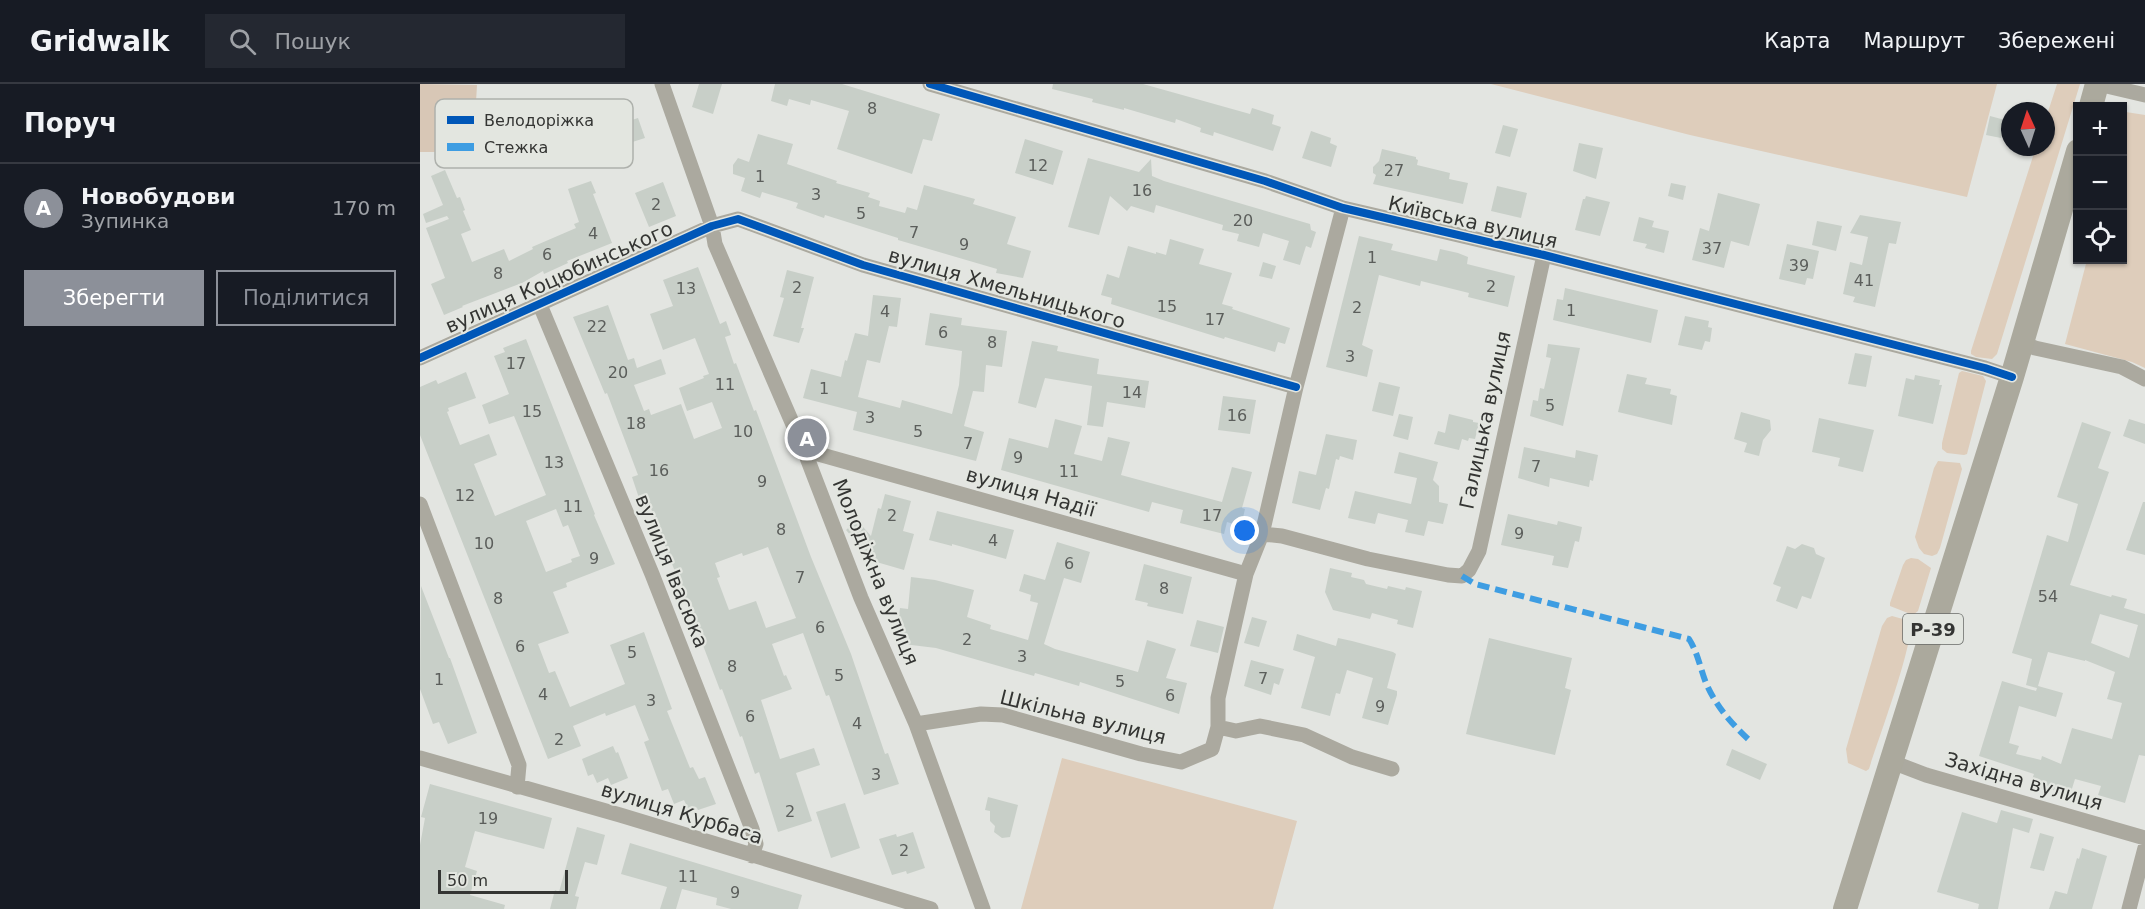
<!DOCTYPE html>
<html lang="uk">
<meta charset="utf-8">
<style>
body{margin:0;font-family:"DejaVu Sans",sans-serif;background:#242831;color:#f1f3f6}
.controls{position:absolute;right:18px;top:18px;display:grid;overflow:hidden;border-radius:0px;box-shadow:0 2px 4px #0004}
.controls button{width:54px;height:54px;display:grid;place-items:center;padding:0;border:0;border-bottom:2px solid #363941;background:#171b24;color:#f1f3f6;font:30px sans-serif}
.compass{position:absolute;left:1581px;top:18px;width:54px;height:54px;border-radius:50%;background:#171b24;box-shadow:0 2px 4px #0004;rotate:357deg}
.scale{position:absolute;left:18px;bottom:15px;width:130px;box-sizing:border-box;padding-left:6px;border:3px solid #343533;border-top:0;font-size:16px;line-height:21px;white-space:nowrap;color:#343533;-webkit-text-stroke:4px #e3e6e0;paint-order:stroke}
.you{position:absolute;left:825px;top:447px;width:21px;height:21px;margin:-15px;border:4px solid #fff;border-radius:50%;background:#1a73e8;box-shadow:0 0 0 9px #1a73e833}
.badge{display:grid;place-items:center;width:39px;height:39px;border-radius:50%;background:#8c9099;color:#fff;font-size:20px;font-weight:700}
.pin{position:absolute;translate:-50% -50%;border:3px solid #fff;box-shadow:0 2px 6px #0006}
.list{margin:0;padding:0;list-style:none}
h2{display:flex;justify-content:space-between;align-items:center;height:78px;margin:0;padding:0 24px;font-size:26px}
h2 small{font-size:20px;font-weight:400;color:#9ea1a6}
.list li{display:grid;grid-template-columns:39px 1fr auto;gap:18px;align-items:center;box-sizing:border-box;height:90px;padding:0 24px;border-top:2px solid #363941}
.list b{display:block;font-size:22px;white-space:nowrap}
.list p{margin:0;font-size:20px;white-space:nowrap;color:#9ea1a6}
.list em{font-size:20px;font-style:normal;color:#9ea1a6}
.actions{display:flex;gap:12px;padding:18px 24px}
.actions a{flex:1;padding:14px 0;border:2px solid #8c9099;border-radius:0px;text-align:center;font-size:21px;color:#8c9099}
.actions .main{background:#8c9099;color:#fff}
.icon{flex:none;width:33px;height:33px;fill:none;stroke:currentColor;stroke-width:2;stroke-linecap:round;stroke-linejoin:round}
.map{position:relative;flex:none;width:1725px;height:825px;overflow:hidden}
header{display:flex;align-items:center;gap:36px;box-sizing:border-box;height:84px;padding:0 30px;background:#171b24;border-bottom:2px solid #363941}
header strong{font-size:28px}
nav{display:flex;gap:33px;margin-inline-start:auto;font-size:21px}
.search{width:420px;height:54px;background:#242831;display:flex;align-items:center;gap:15px;box-sizing:border-box;padding:0 21px;border-radius:0px;color:#9ea1a6;font-size:22px}
main{display:flex}
aside{flex:1;background:#171b24}
.map>svg:first-child{display:block}
</style>
<header>
<strong>Gridwalk</strong>
<div class="search"><svg class="icon" aria-label="search" viewBox="0 0 24 24"><circle cx="10" cy="10" r="6"/><path d="M15 15l6 6"/></svg>Пошук</div>
<nav><a>Карта</a><a>Маршрут</a><a>Збережені</a></nav>
</header>
<main>
<aside>
<h2>Поруч<small></small></h2>
<ul class="list">
<li><span class="badge">A</span><div><b>Новобудови</b><p>Зупинка</p></div><em>170 m</em></li>
</ul>
<div class="actions"><a class="main">Зберегти</a><a>Поділитися</a></div>
</aside>
<div class="map">
<svg width="1725" height="825" viewBox="0 0 1725 825">
<rect width="100%" height="100%" fill="#e3e5e1"/>
<path fill="#decdbb" d="M1071 0H1577L1547 113 1270 51Z
M1637 0H1660L1577 270 1572 275 1556 273 1551 270V267L1616 63H1626V34Z
M1706 28 1725 31V284L1712 278 1645 260 1667 176H1702L1703 40Z
M1542 287 1563 292 1566 297 1547 370 1544 371 1527 369 1522 365V359L1539 289Z
M1518 377 1540 379 1542 385 1520 464 1517 470 1512 472 1504 470 1499 464 1495 453 1514 384Z
M1491 474 1498 475 1511 484 1498 527 1493 531 1470 522V519L1483 481 1486 476Z
M1472 532 1490 537C1496 555 1457 659 1449 685L1446 687 1428 679 1426 665 1462 542 1467 534Z
M642 674 877 737 853 825H601Z"/>
<path fill="#d8c7b6" d="M0 0 57 1 56 18 31 23 30 48 32 63 14 68H0Z"/>
<path fill="#c8cfc8" fill-rule="evenodd" d="M279 0H302L293 30 272 23Z
M355 0H422L520 30 512 57 503 55 492 90 417 65 429 27 391 16 390 21 369 15 367 22 351 17Z
M633 0H723L830 30 832 24 854 31 852 40 861 43 853 67 794 48 793 52 780 48 781 44 756 35 755 39 704 24V26L672 18 673 15 632 5Z
M1570 32 1585 36 1581 54 1566 51Z
M218 34 225 54 187 66 181 46Z
M1083 41 1098 45 1090 73 1075 69Z
M891 47 911 54 910 59 917 62 911 83 882 74Z
M338 50 373 60 367 80 417 97 416 99 450 109 448 113 460 117 459 122 485 129 487 123 497 126 504 101 555 115 553 120 596 133 587 160 611 167 603 194 576 189 577 185 478 156V154L405 131 404 134 376 124 378 119 342 108 340 114 321 107 325 94 313 90V81L318 74 329 78Z
M605 55 643 67 633 101 595 89Z
M1159 59 1183 64 1176 95 1153 87Z
M962 65 996 73V75L998 76 997 81 1030 89 1029 95 1048 99 1043 120 953 100 956 91 953 89V83L959 77Z
M668 74 719 88 731 75 732 92 744 97 890 140 891 146 896 148 891 164 886 162 880 181 863 176 869 157 843 149 839 163 817 157 819 150 802 146 803 141 736 121 734 129 711 122 707 127 690 112 679 151 648 143Z
M25 86 37 114 40 113 45 126 43 127 51 146 41 150 52 178 84 165 89 177 113 165 112 163 156 144 154 140 159 138 148 105 171 97 176 109 173 110 192 159 147 177 148 179 124 190 123 187 102 199 42 222 43 223 24 231 11 200 25 194 6 144 29 135 27 132 6 139 3 130 23 121 11 92Z
M243 98 256 132 229 143 215 109Z
M1251 99 1266 102 1263 116 1248 112Z
M1077 102 1107 109 1101 134 1071 127Z
M1298 109 1340 120 1329 162 1311 157 1304 184 1272 176 1280 144 1289 147Z
M1166 112 1190 118 1180 152 1155 146 1163 115H1165Z
M1440 131 1481 138 1476 160 1469 159 1455 223 1433 218 1435 213 1423 210 1430 178 1442 181 1448 153 1430 149Z
M1219 133 1234 137 1232 143 1249 147 1244 169 1225 164 1227 160 1213 157Z
M1397 137 1422 142 1416 167 1392 161Z
M939 152 973 160 971 166 1017 177 1020 165 1038 169 1048 173 1047 180 1095 192 1088 223 1048 213 1049 209 1001 197 1000 202 959 191 942 261 953 266 947 293 906 283Z
M750 155 784 165 779 180 812 189 802 220 813 223 812 225 870 244 865 260 858 258 855 268 805 253 804 255 691 220 692 214 681 211 687 190 699 194 708 162 736 170V168L746 171Z
M1367 160 1399 167 1393 195 1387 194 1385 201 1359 195Z
M843 178 856 182 852 195 839 192Z
M278 183 300 240 306 237 311 251 305 253 314 280 316 279 334 327 336 326 391 473 431 570 465 670 468 669 479 700 444 711 409 611 406 612 383 549 352 560 364 592 366 591 372 605 341 616 360 675 394 664 400 681 376 689 392 737 358 748 339 688 335 690 322 652 320 653 302 605 300 606 227 414 225 412 219 414 212 393 218 391 187 309 185 310 153 233 188 221 208 276 214 274 217 284 241 275 246 290 214 301 224 327 229 325 231 331 261 320 274 355 302 344 292 318 267 327 259 304 284 294 283 292 289 290 275 254 243 266 230 230 253 222 243 196ZM348 463 376 534 346 544 336 517 309 526 297 494 300 493 295 479 322 469 323 472Z
M367 186 394 193 381 244H384L379 259 353 252 364 214 360 213Z
M1145 204 1238 226 1231 259 1133 236 1137 215 1143 216Z
M453 211 481 214 477 243 469 242 460 279 447 276 438 313 480 324 482 316 532 330 539 301 542 267 505 261 510 229 542 234 541 241 587 247 582 283 566 281 564 308 553 307 544 342 564 348 556 377 433 346 437 328 383 314 391 285 421 293 425 276 427 277 435 249 448 252Z
M1265 232 1289 237 1288 243 1292 244 1290 258 1285 257 1282 266 1258 261Z
M106 255 175 430 174 431 195 480 146 499 147 503 133 508 149 549 118 560 129 589 135 587 150 623 205 600 190 561 224 548 252 625 247 627 270 684 273 683 279 695 285 693 296 720 278 726 277 724 269 727 264 716 254 720 248 705 242 707 224 658 229 656 215 621 186 632 185 629 153 642 161 662 128 675 0 351V303L16 296 18 300 46 288 56 314 28 324 29 327 27 328 40 361 69 350 77 371 54 380 75 432 126 411 94 332 69 340 62 321 89 310 74 272 85 268 83 264ZM136 425 143 443 148 441 160 472 151 475 152 478 126 488 106 437Z
M612 257 638 262 637 267 679 275 677 290 729 297 725 324 687 318 683 343 667 341 672 302 625 294 616 324 598 319Z
M1128 260 1160 264 1143 342 1110 332 1113 316 1118 317 1120 304 1124 305 1131 274 1126 273Z
M1435 269 1452 272 1446 303 1428 300Z
M1207 290 1227 294 1225 300 1251 305 1250 310 1257 312 1252 341 1198 328Z
M1495 291 1520 296 1519 301H1522L1513 340 1478 332 1486 294 1494 296Z
M959 298 980 303 973 332 952 327Z
M803 312 836 316 830 350 798 346Z
M1321 328 1350 336 1351 346 1343 356 1339 372 1324 368 1327 359 1314 355Z
M979 330 993 333 988 356 973 352Z
M1029 330 1053 336V338L1059 339 1055 355 1049 354 1048 357 1042 355 1039 366 1014 360 1018 347 1025 349Z
M1399 334 1454 346 1443 388 1418 382 1420 374 1392 368Z
M635 335 662 342 654 370 682 377 688 353 710 358 701 391 749 404 802 418 812 383 832 388 822 424 825 425 821 442 807 438 804 450 760 439 763 426 732 418 729 428 581 386 589 354 628 364Z
M1709 335 1725 340V360L1703 352Z
M1662 338 1691 348 1678 384 1689 388 1650 501 1691 513 1692 511 1707 515 1704 524 1725 530V672L1719 671 1705 719 1678 711 1681 702 1655 695 1650 711 1626 704 1625 706 1610 701 1614 690 1559 672 1582 597 1616 607 1617 604 1606 601 1612 575 1592 569 1627 451 1648 458 1658 420 1637 413ZM1680 530 1718 541 1709 574 1671 559ZM1628 568 1665 577V576L1695 588 1687 615 1702 619 1692 655 1652 644 1641 680 1622 672 1621 676 1596 670 1599 662 1589 659 1599 622 1636 633 1643 609 1618 602Z
M906 350 937 356 933 376 920 372 919 376 916 375 909 405 906 404 900 426 872 419 879 387 896 391Z
M1104 363 1155 374 1156 366 1178 371 1173 397 1170 396 1169 403 1130 394 1129 403 1098 394Z
M979 368 1018 378 1013 396 1019 402V418L1028 420 1023 440 1008 437 1004 452 985 448 988 436 958 429 955 440 928 434 935 407 991 420 997 394 974 389Z
M465 410 491 417 483 447 494 450 484 486 453 477 426 446 437 436 451 452 458 424 461 425Z
M1723 418H1725V471L1706 466Z
M517 427 594 446 586 475 532 460V462L509 456Z
M1088 430 1137 441 1138 437 1162 443 1159 458 1155 457 1148 484 1132 481 1134 472 1081 461Z
M637 458 670 468 661 499 644 494 624 560 635 565 718 588 727 556 756 565 746 594 767 599 759 630 660 598 659 602 615 589 614 592 516 564 475 559 480 524 488 525 491 493 515 496 554 506 547 533 571 541 570 545 608 556 618 519 610 517 611 511 599 507 604 490 625 496Z
M1382 460 1394 464 1396 470 1405 474 1391 515 1382 512 1377 525 1356 517 1361 503 1353 500 1367 462 1375 465Z
M724 480 772 493 763 530 727 522 728 519 715 516Z
M910 484 932 489 931 493 944 496 946 500 967 505 968 502 985 506 986 503 1002 507 993 544 977 540 978 536 952 529 950 535 913 526 905 508Z
M1 502 29 574H30L57 649 28 660 19 638 13 640 0 605Z
M832 533 847 537 839 563 824 559Z
M777 536 804 543 798 569 770 562Z
M877 550 916 562 918 554 932 557 973 568 976 570 967 604 977 607V611L968 641 942 634 953 594 927 586 920 610 916 609 910 632 881 624 895 573 873 566Z
M1069 554 1152 574 1145 604 1151 606 1135 671 1046 650Z
M831 576 864 585 859 601 854 599 851 611 824 602Z
M193 662 196 669 198 668 208 694 191 701 188 694 177 699 173 690 168 692 162 675Z
M1312 665 1347 680 1340 696 1306 681Z
M10 700 132 734 124 765 55 747 45 783 57 787 50 811 85 821 84 825H0V761L5 734 1 733Z
M568 713 598 721 590 753 582 754 574 748 575 742 570 737V727L565 726Z
M425 719 440 764 411 774 396 728Z
M1581 726 1613 735 1609 749 1593 744 1578 825H1558L1559 820 1517 808 1542 728 1577 739Z
M157 743 185 751 177 781 165 778 155 812 159 813 156 825H130L135 806 139 808Z
M493 748 505 784 487 790 486 787 472 791 459 755 476 750 477 753Z
M1620 749 1634 753 1624 787 1610 784Z
M210 759 382 811 378 825H311L296 821 297 814 262 805 256 825H240L247 803 201 790Z
M1662 764 1687 772 1672 825H1629L1635 807 1647 810 1657 774 1659 775Z"/>
<g fill="none" stroke-linecap="round" stroke-linejoin="round">
<path stroke="#aba99f" stroke-width="15" d="M242 0 292 142 295 160 384 366 441 514 496 640 563 825
M510 0 845 97 923 124 1124 171 1565 284 1592 293
M1678 0 1725 11
M120 221 232 490 332 745 336 760 332 772
M1602 259 1615 264 1702 283 1725 295
M0 274 292 142 318 135 443 181 876 303
M384 366 826 490
M0 420 99 681 97 703
M842 450 862 452 948 475 1028 491 1042 492 1049 486 1059 467 1124 171
M496 640 561 630 583 631 721 670 761 678 792 665 798 643V614L826 490 842 450 876 303 923 124
M798 643 816 647 840 642 884 651 932 673 972 685
M0 674 200 731 511 825
M1472 678 1506 691 1725 754
M1709 825 1725 764"/>
<path stroke="#aba99d" stroke-width="24" d="M1671 22 1677 0
M1425 825 1592 293 1658 67"/>
<path stroke="#3e9de2" stroke-width="6" stroke-dasharray="12 6" stroke-linecap="butt" d="M1042 492 1055 500 1269 555C1278 569 1280 584 1286 599 1296 622 1311 639 1328 655"/>
<defs>
<path id="cycleway" d="M510 0 845 97 923 124 1124 171 1565 284 1592 293
M0 274 292 142 318 135 443 181 876 303"/>
</defs>
<use href="#cycleway" stroke="#e3e6e0" stroke-width="11"/>
<use href="#cycleway" stroke="#0057b8" stroke-width="8"/>
</g>
<g text-anchor="middle" dominant-baseline="central" stroke-width="4.5" stroke-linejoin="round" paint-order="stroke">
<g font-size="16" fill="#5b5e5b">
<text x="452" y="24">8</text>
<text x="618" y="81">12</text>
<text x="974" y="86">27</text>
<text x="340" y="92">1</text>
<text x="722" y="106">16</text>
<text x="396" y="110">3</text>
<text x="236" y="120">2</text>
<text x="441" y="129">5</text>
<text x="823" y="136">20</text>
<text x="494" y="148">7</text>
<text x="173" y="149">4</text>
<text x="544" y="160">9</text>
<text x="1292" y="164">37</text>
<text x="127" y="170">6</text>
<text x="952" y="173">1</text>
<text x="1379" y="181">39</text>
<text x="78" y="189">8</text>
<text x="1444" y="196">41</text>
<text x="1071" y="202">2</text>
<text x="377" y="203">2</text>
<text x="266" y="204">13</text>
<text x="747" y="222">15</text>
<text x="937" y="223">2</text>
<text x="1151" y="226">1</text>
<text x="465" y="227">4</text>
<text x="795" y="235">17</text>
<text x="177" y="242">22</text>
<text x="523" y="248">6</text>
<text x="572" y="258">8</text>
<text x="930" y="272">3</text>
<text x="96" y="279">17</text>
<text x="198" y="288">20</text>
<text x="305" y="300">11</text>
<text x="404" y="304">1</text>
<text x="712" y="308">14</text>
<text x="1130" y="321">5</text>
<text x="112" y="327">15</text>
<text x="817" y="331">16</text>
<text x="450" y="333">3</text>
<text x="216" y="339">18</text>
<text x="323" y="347">10</text>
<text x="498" y="347">5</text>
<text x="548" y="359">7</text>
<text x="598" y="373">9</text>
<text x="134" y="378">13</text>
<text x="1116" y="382">7</text>
<text x="239" y="386">16</text>
<text x="649" y="387">11</text>
<text x="342" y="397">9</text>
<text x="45" y="411">12</text>
<text x="153" y="422">11</text>
<text x="472" y="431">2</text>
<text x="792" y="431">17</text>
<text x="361" y="445">8</text>
<text x="1099" y="449">9</text>
<text x="573" y="456">4</text>
<text x="64" y="459">10</text>
<text x="174" y="474">9</text>
<text x="649" y="479">6</text>
<text x="380" y="493">7</text>
<text x="744" y="504">8</text>
<text x="1628" y="512">54</text>
<text x="78" y="514">8</text>
<text x="400" y="543">6</text>
<text x="547" y="555">2</text>
<text x="100" y="562">6</text>
<text x="212" y="568">5</text>
<text x="602" y="572">3</text>
<text x="312" y="582">8</text>
<text x="419" y="591">5</text>
<text x="843" y="594">7</text>
<text x="19" y="595">1</text>
<text x="700" y="597">5</text>
<text x="123" y="610">4</text>
<text x="750" y="611">6</text>
<text x="231" y="616">3</text>
<text x="960" y="622">9</text>
<text x="330" y="632">6</text>
<text x="437" y="639">4</text>
<text x="139" y="655">2</text>
<text x="456" y="690">3</text>
<text x="370" y="727">2</text>
<text x="68" y="734">19</text>
<text x="484" y="766">2</text>
<text x="268" y="792">11</text>
<text x="315" y="808">9</text>
</g>
<rect fill="#e3e6e0" stroke="#686a67" stroke-width="1.5" x="1483" y="530" width="60" height="30" rx="4.5"/>
<g font-size="18" font-weight="bold" fill="#343533">
<text x="1513" y="545">Р-39</text>
</g>
<g font-size="20" fill="#343533" stroke="#e3e6e0">
<text transform="translate(1053 138) rotate(13)">Київська вулиця</text>
<text transform="translate(139 193) rotate(-24)">вулиця Коцюбинського</text>
<text transform="translate(587 204) rotate(16)">вулиця Хмельницького</text>
<text transform="translate(1065 336) rotate(-78)">Галицька вулиця</text>
<text transform="translate(611 408) rotate(16)">вулиця Надії</text>
<text transform="translate(252 487) rotate(68)">вулиця Івасюка</text>
<text transform="translate(456 488) rotate(68)">Молодіжна вулиця</text>
<text transform="translate(663 633) rotate(14)">Шкільна вулиця</text>
<text transform="translate(1604 697) rotate(16)">Західна вулиця</text>
<text transform="translate(262 729) rotate(17)">вулиця Курбаса</text>
</g>
</g>
<rect x="15" y="15" width="198" height="69" rx="9" fill="#e3e6e0" stroke="#aeb1ac" stroke-width="1.5"/>
<rect x="27" y="32" width="27" height="8" fill="#0057b8"/>
<rect x="27" y="59" width="27" height="8" fill="#3e9de2"/>
<g font-size="16" fill="#343533">
<text x="64" y="42">Велодоріжка</text>
<text x="64" y="69">Стежка</text>
</g>
</svg>
<div class="controls">
<button>+</button>
<button>−</button>
<button><svg class="icon" aria-label="locate" viewBox="0 0 24 24"><circle cx="12" cy="12" r="6"/><path d="M12 2v4M12 18v4M2 12h4M18 12h4"/></svg></button>
</div>
<svg class="compass" viewBox="-18 -18 36 36"><path d="M0-13l5 13h-10z" fill="#e53935"/><path d="M0 13l5-13h-10z" fill="#9ea1a6"/></svg>
<div class="scale">50 m</div>
<div class="you"></div>
<div class="pin badge" style="left:387px;top:354px">A</div>
</div>
</main>
